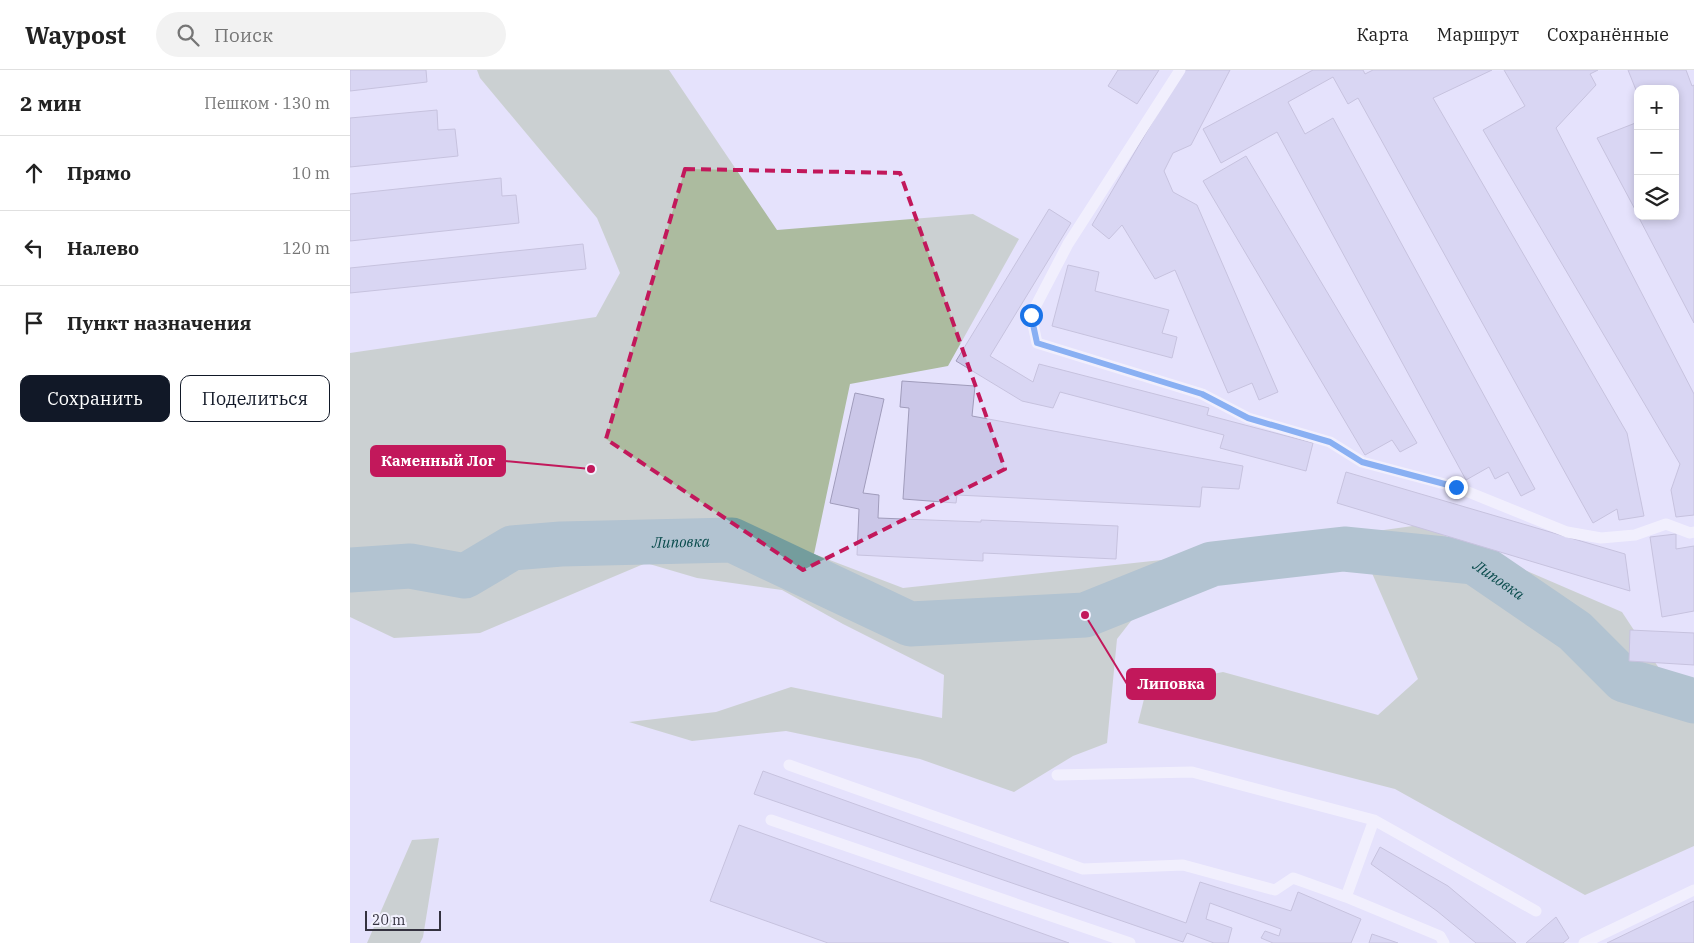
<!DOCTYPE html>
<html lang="ru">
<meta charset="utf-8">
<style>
body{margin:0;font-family:"IBM Plex Serif",serif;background:#f2f2f2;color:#222}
.controls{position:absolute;right:15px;top:15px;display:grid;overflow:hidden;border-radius:10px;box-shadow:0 2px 8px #0003}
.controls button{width:45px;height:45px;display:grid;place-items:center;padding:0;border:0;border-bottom:1px solid #e0e0e0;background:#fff;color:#222;font:25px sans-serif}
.scale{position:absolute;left:15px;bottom:12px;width:76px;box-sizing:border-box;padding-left:5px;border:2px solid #34323f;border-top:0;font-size:14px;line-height:18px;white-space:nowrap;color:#34323f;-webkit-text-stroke:4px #f2f1fe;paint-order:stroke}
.stop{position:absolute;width:15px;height:15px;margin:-11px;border:4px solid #1a73e8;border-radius:50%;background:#fff}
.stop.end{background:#1a73e8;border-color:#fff;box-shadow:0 1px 5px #0008}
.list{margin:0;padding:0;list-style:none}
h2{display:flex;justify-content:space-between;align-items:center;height:65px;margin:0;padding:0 20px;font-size:21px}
h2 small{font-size:16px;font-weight:400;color:#767676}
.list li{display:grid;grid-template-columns:32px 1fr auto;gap:15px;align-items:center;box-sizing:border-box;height:75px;padding:0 20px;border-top:1px solid #e0e0e0}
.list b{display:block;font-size:19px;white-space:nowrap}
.list em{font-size:16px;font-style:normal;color:#767676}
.actions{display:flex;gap:10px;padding:15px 20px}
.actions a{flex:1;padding:11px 0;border:1px solid #111827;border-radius:10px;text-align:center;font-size:18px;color:#111827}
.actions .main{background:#111827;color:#fff}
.icon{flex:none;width:28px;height:28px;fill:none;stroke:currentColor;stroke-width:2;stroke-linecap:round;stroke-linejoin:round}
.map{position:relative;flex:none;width:1344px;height:873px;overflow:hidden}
header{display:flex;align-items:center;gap:30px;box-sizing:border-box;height:70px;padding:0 25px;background:#fff;border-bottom:1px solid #e0e0e0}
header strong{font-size:24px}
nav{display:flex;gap:28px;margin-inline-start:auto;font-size:18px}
.search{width:350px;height:45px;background:#f2f2f2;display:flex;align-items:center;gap:12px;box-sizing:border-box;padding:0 18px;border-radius:28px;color:#767676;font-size:19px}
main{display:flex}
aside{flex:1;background:#fff}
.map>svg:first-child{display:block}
</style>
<header>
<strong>Waypost</strong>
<div class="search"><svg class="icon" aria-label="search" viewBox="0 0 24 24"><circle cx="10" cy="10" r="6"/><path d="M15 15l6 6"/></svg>Поиск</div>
<nav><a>Карта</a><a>Маршрут</a><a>Сохранённые</a></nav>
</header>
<main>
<aside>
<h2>2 мин<small>Пешком · 130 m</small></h2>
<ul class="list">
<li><svg class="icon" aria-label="ahead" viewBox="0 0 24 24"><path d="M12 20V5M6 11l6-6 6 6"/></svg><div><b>Прямо</b></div><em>10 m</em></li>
<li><svg class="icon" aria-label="left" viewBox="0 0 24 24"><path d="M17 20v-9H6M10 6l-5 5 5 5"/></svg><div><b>Налево</b></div><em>120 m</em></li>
<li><svg class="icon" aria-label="arrive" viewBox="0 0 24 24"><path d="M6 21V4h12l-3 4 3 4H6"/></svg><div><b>Пункт назначения</b></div></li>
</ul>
<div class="actions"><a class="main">Сохранить</a><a>Поделиться</a></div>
</aside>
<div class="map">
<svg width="1344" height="873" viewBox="0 0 1344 873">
<rect width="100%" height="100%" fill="#e5e2fc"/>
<path fill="#acbb9f" d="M127 0H319L427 160 623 144 669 169 598 296 500 314 464 484 553 518 830 488 767 569 757 673 723 686 664 722 570 689 436 661 342 671 279 652 366 642 441 617 592 648 594 605 493 554 432 520 347 508 296 493 130 563 44 568 0 547V283L246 247 270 203 247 148 130 8Z
M1070 455 1272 542 1320 615 1344 608V776L1235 825 1045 719 788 653 797 617 873 602 1028 645 1068 609 1005 464Z
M89 768 73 867 70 873H17L62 770Z"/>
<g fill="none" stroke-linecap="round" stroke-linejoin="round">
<path stroke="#749d9d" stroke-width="45" id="s1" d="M0 500 60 496 115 506 162 478 211 474 382 470 560 554 735 545 862 494 994 479 1124 492 1225 561 1274 610 1344 631"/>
</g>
<path fill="#cbc7e8" stroke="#a09cbb" d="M0 0H76L77 12 0 21Z
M768 0H809L787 34 758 16Z
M833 0H880L841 75 823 83 814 101 823 122 847 135 928 322 909 330 902 313 878 323 825 200 805 209 772 155 759 169 742 155Z
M963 0H1013L1015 4 1023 0H1142L1083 28 1277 363 1294 446 1269 450 1267 439 1243 453 1008 28 998 34 983 7 938 32 955 64 983 48 1185 419 1171 426 1158 402 1145 409 1139 397 1116 410 927 62 871 93 853 59Z
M1154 0H1248L1240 4 1246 15 1206 58 1344 324V445L1326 447 1321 420 1330 394 1133 60 1175 36Z
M1278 0H1336L1342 16 1344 15V253L1288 146H1325V19H1288V25Z
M87 40 88 60 105 59 108 86 0 97V48Z
M1288 52V145L1247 68Z
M896 86 1067 373 1050 382 1042 370 1015 385 853 111Z
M151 108 152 126 166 125 169 153 0 171V124Z
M699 139 721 153 640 286 683 312 689 294 859 338 857 345 963 373 956 401 870 378 874 365 710 322 703 338 672 331 606 291Z
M233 174 236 199 0 223V198Z
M718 195 749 202 745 221 819 240 812 263 827 267 822 288 702 256Z
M552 311 625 316 622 346 893 396 889 419 852 417 850 437 607 425 606 433 553 429 559 338 550 337Z
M505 323 534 329 513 423 529 425 528 448 631 452V450L768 456 766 489 633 483V491L507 485 509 439 480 433Z
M996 402 1275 484 1280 521 987 433Z
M1326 464V479L1344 476V541L1312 547 1300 467Z
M1280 560 1344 563V595L1279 591Z
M413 701 836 853 850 812 941 841 948 822 1011 849 1001 873H923L911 868 915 861 929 866 931 859 860 833 856 849 882 858 878 873H864L837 863 833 872 404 724Z
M389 755 719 873H478L360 831Z
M1030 777 1098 816 1166 873H1126L1087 841 1021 794Z
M1344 831V873H1257Z
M1206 847 1219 868 1213 873H1176Z
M1022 864 1048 873H1019Z"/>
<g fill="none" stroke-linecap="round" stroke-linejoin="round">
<path stroke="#fff" stroke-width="11" d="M830 0 718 174 681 245 687 273 852 324 898 348 980 372 1012 392 1106 417 1217 462 1251 468 1285 465 1316 454 1340 463 1344 462
M439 695 733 799 833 795 925 820 943 808 996 827 1090 866 1094 873
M707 705 842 702 1024 750 1186 841
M421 750 780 873
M996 827 1024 750
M1234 873 1344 820"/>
</g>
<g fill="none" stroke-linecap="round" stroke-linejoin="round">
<path stroke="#1a73e8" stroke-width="6" d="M681 245 687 273 852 324 898 348 980 372 1012 392 1106 417"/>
</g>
<path d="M0 0H1344V873H0ZM335 99 550 103 655 399 453 500 256 369Z" fill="#e5e2fc" fill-opacity=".55" fill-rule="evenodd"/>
<path fill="none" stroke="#c2185b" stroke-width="4" stroke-dasharray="10 6" stroke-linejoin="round" d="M335 99 550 103 655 399 453 500 256 369Z"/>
<g text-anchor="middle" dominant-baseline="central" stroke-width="4" stroke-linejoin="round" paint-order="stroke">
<g font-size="15" font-style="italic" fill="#094b4c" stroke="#f2f1fe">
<text stroke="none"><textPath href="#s1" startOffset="340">Липовка</textPath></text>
<text stroke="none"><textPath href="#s1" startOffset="1194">Липовка</textPath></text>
</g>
</g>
<path fill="none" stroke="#c2185b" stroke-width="2" d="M241 399L155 391M735 545L777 614"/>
<g fill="#c2185b" stroke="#f2f1fe" stroke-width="2">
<circle cx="241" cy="399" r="5"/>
<circle cx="735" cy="545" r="5"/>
</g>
<g fill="#c2185b" stroke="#c2185b" stroke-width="2">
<rect x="21" y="376" width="134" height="30" rx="5"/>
<rect x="777" y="599" width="88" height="30" rx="5"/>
</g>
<g font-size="15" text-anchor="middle" font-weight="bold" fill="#fff">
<text x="88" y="396">Каменный Лог</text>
<text x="821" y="619">Липовка</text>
</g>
</svg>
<div class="controls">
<button>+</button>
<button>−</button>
<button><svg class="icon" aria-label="layers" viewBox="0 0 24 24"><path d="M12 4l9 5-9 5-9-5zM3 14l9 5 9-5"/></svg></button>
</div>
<div class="scale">20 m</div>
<div class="stop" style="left:681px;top:245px"></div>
<div class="stop end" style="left:1106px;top:417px"></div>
</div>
</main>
